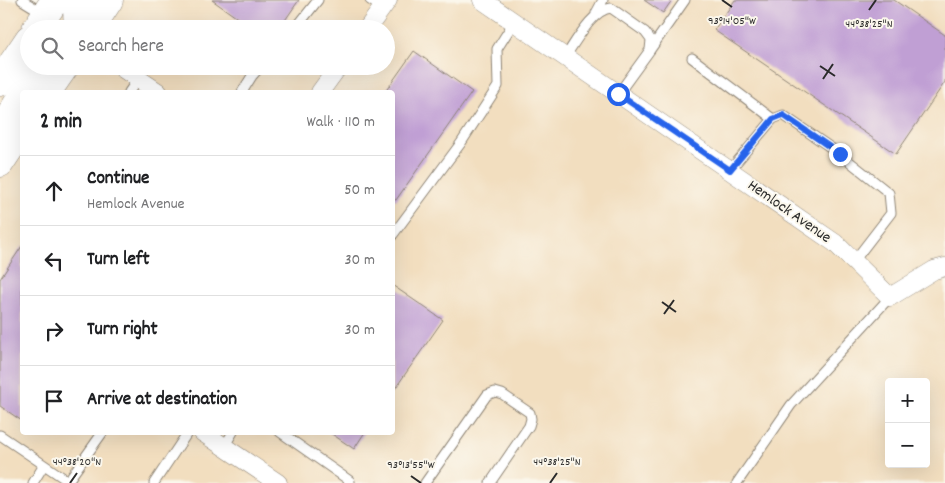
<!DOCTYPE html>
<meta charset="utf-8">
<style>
body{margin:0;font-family:Dekko,sans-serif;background:#f6f6f6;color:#202124}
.controls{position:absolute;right:15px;bottom:15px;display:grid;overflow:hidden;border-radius:5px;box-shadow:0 5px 20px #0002}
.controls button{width:45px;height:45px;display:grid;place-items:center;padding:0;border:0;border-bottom:1px solid #e0e0e0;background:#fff;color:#202124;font:25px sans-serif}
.stop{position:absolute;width:15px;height:15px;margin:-11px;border:4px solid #2563eb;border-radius:50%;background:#fff}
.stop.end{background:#2563eb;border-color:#fff;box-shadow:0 1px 5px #0008}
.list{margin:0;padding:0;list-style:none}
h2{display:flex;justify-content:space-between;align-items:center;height:65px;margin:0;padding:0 20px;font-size:21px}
h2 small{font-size:16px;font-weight:400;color:#757577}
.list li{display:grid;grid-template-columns:32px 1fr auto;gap:15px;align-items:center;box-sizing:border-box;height:70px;padding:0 20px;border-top:1px solid #e0e0e0}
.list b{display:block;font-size:19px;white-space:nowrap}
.list p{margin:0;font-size:16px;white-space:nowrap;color:#757577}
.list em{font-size:16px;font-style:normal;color:#757577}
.icon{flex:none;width:28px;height:28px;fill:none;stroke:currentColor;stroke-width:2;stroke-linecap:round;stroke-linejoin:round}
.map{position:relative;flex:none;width:945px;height:483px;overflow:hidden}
.search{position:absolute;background:#fff;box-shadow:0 5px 20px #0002;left:20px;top:20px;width:375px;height:55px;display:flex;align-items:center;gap:12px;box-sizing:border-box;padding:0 18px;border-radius:28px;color:#757577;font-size:19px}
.panel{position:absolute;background:#fff;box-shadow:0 5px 20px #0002;left:20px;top:90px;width:375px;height:345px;border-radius:5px}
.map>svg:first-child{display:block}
</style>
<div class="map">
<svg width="945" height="483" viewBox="0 0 945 483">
<rect width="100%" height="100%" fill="#fbf7ec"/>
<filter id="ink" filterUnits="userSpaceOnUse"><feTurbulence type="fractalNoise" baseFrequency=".02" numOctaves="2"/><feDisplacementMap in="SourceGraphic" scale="10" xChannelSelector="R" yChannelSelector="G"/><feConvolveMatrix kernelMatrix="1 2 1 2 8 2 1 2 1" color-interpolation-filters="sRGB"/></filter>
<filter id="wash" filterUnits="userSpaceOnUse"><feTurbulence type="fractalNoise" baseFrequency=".0096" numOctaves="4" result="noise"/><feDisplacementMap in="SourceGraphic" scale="20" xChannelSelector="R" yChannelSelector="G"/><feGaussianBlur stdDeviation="1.12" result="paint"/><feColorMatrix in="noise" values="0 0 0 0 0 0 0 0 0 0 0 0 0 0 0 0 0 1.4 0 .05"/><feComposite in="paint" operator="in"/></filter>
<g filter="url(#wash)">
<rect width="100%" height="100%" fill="#f2debf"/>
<g id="blocks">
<path fill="#c09fd4" d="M212 0H299L279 29H253Z
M644 0H672L663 13Z
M735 0H894L945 35V82L896 154 714 30Z
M414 51 472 92 396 200 392 198V92H385Z
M22 246V421L0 406V279Z
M392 285 443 320 392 393Z
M329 432H365L354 449Z"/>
</g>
</g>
<g filter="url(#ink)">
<use href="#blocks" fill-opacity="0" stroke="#8e8475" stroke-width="1"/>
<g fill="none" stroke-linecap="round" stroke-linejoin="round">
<defs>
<path id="service" d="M22 0 43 13
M370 0 382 8
M596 13 603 0
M295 29 318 0
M650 50 685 0
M565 57C575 43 593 9 611 8L645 32 651 40 650 50 618 94
M692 58 773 119
M129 92 138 79
M242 92 252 76 261 66
M730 170 773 119 783 115 840 154 889 193 891 213 854 261
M392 236 461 143 498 86 497 49 514 22
M280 432 350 481V483
M0 435 68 481 103 432
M224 447 233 432
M33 483 44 465
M154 483 188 432
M425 483 487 395 495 392 502 394 530 413 531 419 529 426 490 483
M737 483 791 405 890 297"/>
<path id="minor" d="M482 0 835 243 890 297 934 270 945 267
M367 29 388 0
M119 66 158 92
M320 92 339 66
M202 432 278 483"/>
<path id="primary" d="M36 29 55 0
M78 29 77 9 81 0
M90 29 109 0
M0 82 29 39
M25 92 39 66
M47 92 65 66
M0 133 22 96
M0 163 22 130"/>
</defs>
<use href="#service" stroke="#8e8475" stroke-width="11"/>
<use href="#minor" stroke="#8e8475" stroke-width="19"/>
<use href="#primary" stroke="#8e8475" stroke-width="29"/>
<use href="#service" stroke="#fff" stroke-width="9"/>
<use href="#minor" stroke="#fff" stroke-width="18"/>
<use href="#primary" stroke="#fff" stroke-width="28"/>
</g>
</g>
<g fill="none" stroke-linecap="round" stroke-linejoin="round" filter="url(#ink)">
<path stroke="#2563eb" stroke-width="6" d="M618 94 730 170 773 119 783 115 840 154"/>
</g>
<path fill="none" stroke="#2b2b2b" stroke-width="2" d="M722 0 732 7M869 10 876 0M820 66 835 76M823 79 833 64M662 302 676 312M664 314 674 300M411 476 421 483M70 483 77 473M550 483 557 473"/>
<g text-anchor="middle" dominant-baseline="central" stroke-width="4" stroke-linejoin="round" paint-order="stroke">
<g font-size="16" fill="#2b2b2b" stroke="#fbf7ec">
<text transform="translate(789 212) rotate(35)">Hemlock Avenue</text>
</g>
</g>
<g font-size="12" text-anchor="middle" fill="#2b2b2b" stroke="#fbf7ec" stroke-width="4" stroke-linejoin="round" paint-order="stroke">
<text x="732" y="24">93°14'05"W</text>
<text x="869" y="27">44°38'25"N</text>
<text x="77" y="465">44°38'20"N</text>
<text x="557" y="465">44°38'25"N</text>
<text x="411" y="468">93°13'55"W</text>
</g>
</svg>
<div class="controls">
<button>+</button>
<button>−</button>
</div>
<div class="stop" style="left:618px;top:94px"></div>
<div class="stop end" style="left:840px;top:154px"></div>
<div class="search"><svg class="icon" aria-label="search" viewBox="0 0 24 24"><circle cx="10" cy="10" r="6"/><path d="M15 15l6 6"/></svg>Search here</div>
<section class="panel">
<h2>2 min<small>Walk · 110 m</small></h2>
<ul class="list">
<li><svg class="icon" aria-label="ahead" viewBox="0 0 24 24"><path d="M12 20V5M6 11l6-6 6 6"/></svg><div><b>Continue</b><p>Hemlock Avenue</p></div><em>50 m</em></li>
<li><svg class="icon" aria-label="left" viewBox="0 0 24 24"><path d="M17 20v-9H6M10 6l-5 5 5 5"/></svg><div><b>Turn left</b></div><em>30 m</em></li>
<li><svg class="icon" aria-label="right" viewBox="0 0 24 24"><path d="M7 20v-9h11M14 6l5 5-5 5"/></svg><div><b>Turn right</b></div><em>30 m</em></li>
<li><svg class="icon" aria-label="arrive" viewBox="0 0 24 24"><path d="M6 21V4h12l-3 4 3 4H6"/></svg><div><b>Arrive at destination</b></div></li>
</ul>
</section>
</div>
